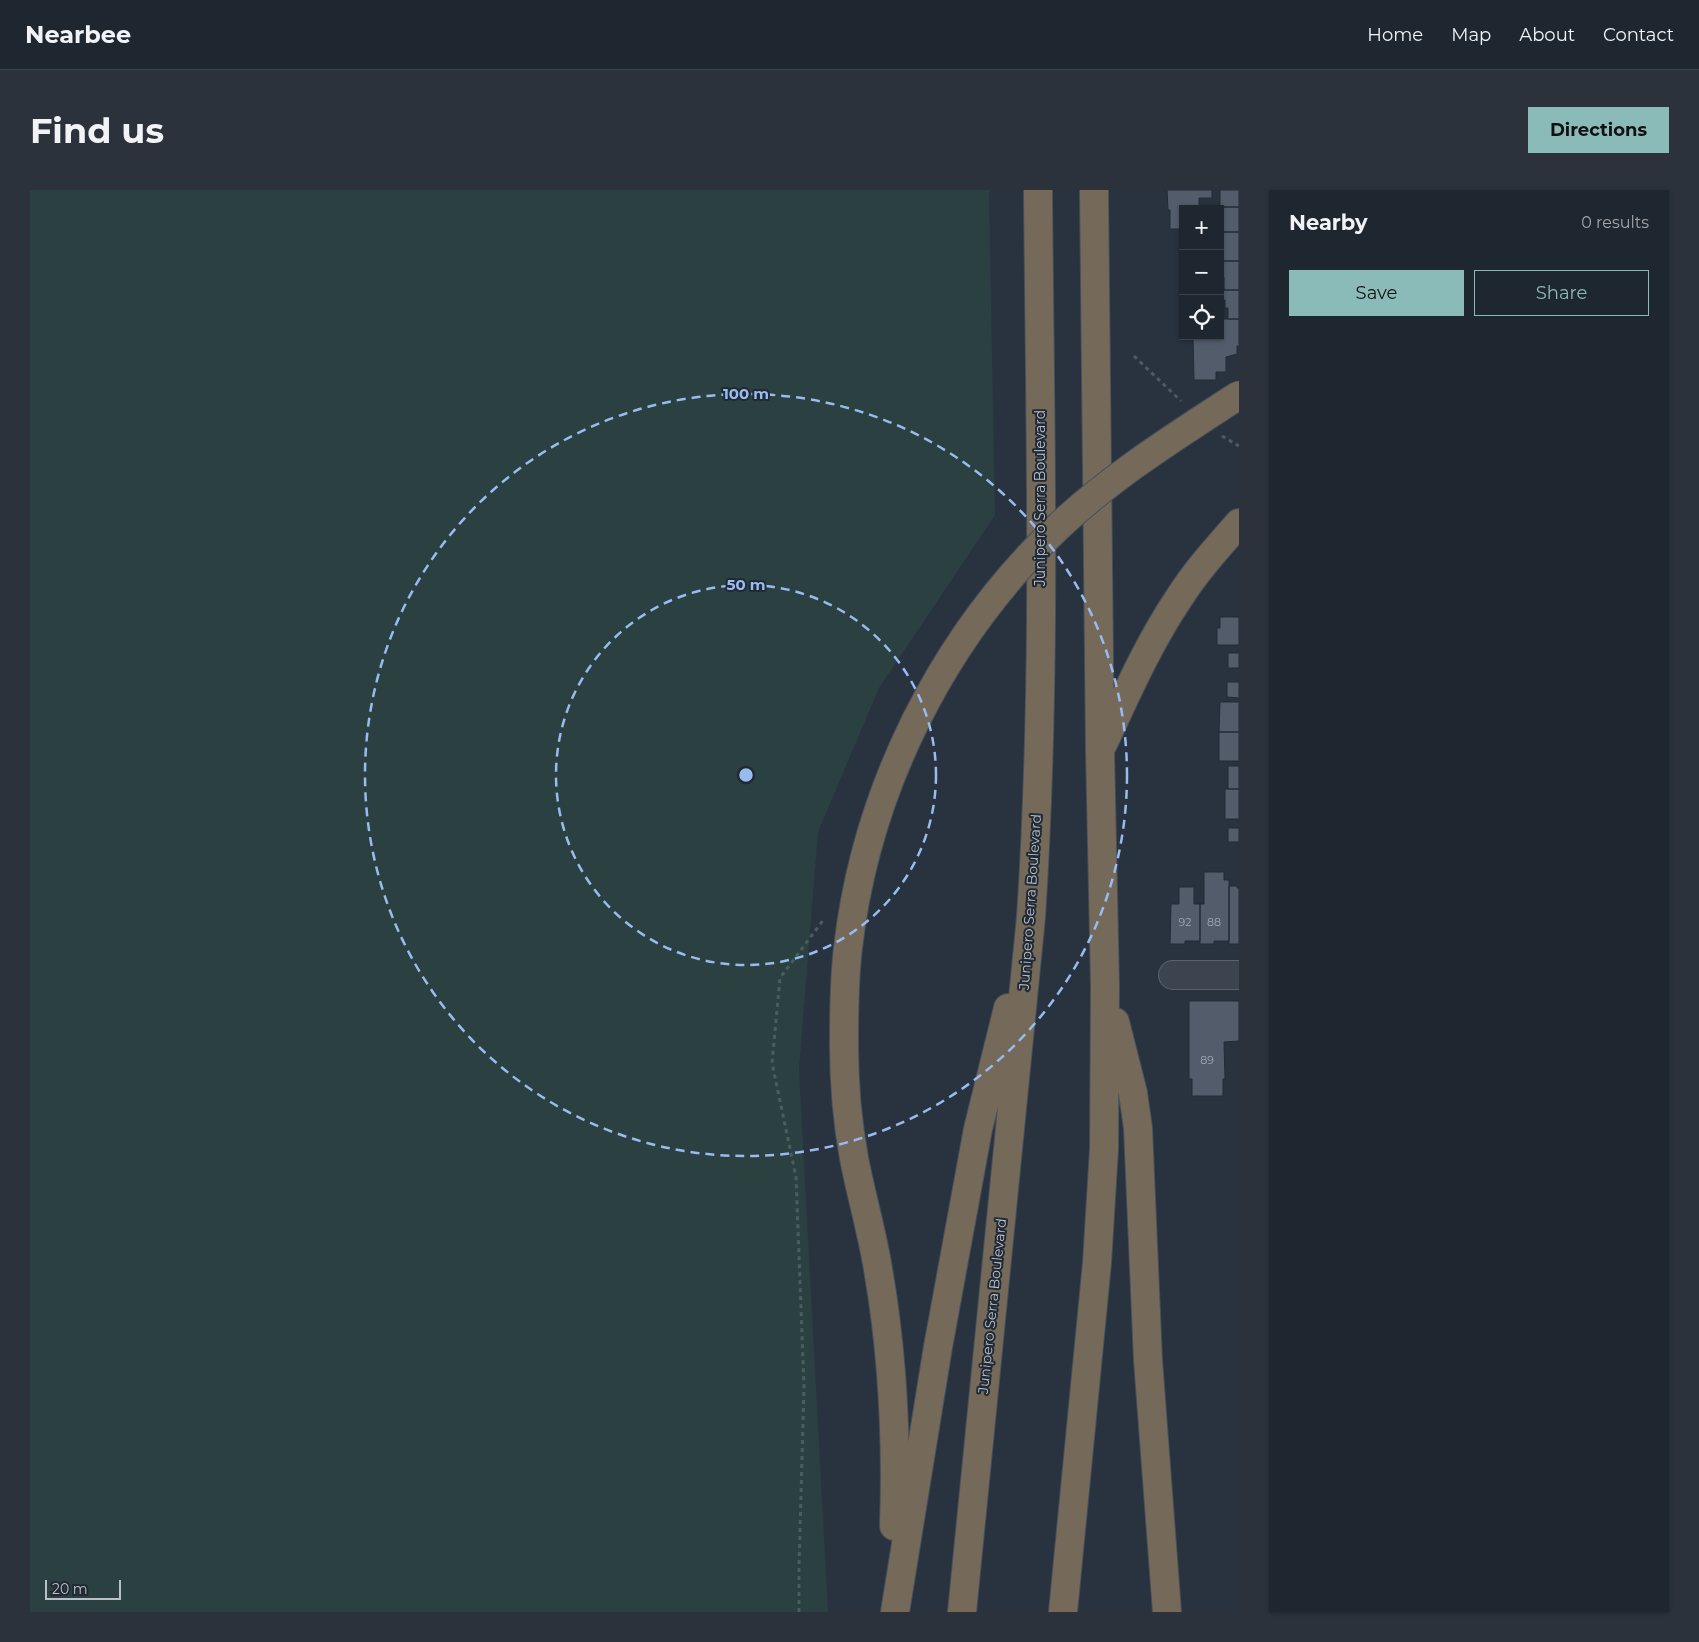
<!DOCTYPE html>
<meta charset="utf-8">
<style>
body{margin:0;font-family:Montserrat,sans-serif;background:#2b323b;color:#f1f3f6}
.controls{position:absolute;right:15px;top:15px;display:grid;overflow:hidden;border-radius:0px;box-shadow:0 1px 4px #0004}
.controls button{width:45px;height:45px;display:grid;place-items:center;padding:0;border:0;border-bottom:1px solid #3c434b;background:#1e262f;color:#f1f3f6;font:25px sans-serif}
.scale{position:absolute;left:15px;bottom:12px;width:76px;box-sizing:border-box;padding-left:5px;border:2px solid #b9c0ca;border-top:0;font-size:14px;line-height:18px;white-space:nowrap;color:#b9c0ca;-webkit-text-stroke:4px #212935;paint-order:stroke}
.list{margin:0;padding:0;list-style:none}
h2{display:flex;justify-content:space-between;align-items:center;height:65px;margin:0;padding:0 20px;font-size:21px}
h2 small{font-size:16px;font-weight:400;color:#a1a5aa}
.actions{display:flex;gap:10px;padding:15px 20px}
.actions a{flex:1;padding:11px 0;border:1px solid #8bbbb9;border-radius:0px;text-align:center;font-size:18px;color:#8bbbb9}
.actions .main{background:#8bbbb9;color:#111}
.icon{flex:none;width:28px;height:28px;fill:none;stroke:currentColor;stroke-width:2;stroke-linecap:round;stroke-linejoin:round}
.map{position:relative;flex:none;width:1209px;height:1422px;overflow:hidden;border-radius:0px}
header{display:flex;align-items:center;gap:30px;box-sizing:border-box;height:70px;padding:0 25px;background:#1e262f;border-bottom:1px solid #3c434b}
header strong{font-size:24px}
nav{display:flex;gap:28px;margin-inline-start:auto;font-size:18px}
.intro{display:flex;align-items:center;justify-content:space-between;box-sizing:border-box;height:120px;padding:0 30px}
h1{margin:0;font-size:35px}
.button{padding:12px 22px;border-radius:0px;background:#8bbbb9;color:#111;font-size:18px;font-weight:700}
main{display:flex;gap:30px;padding:0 30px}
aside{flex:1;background:#1e262f;border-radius:0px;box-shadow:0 1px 4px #0004}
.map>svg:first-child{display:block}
</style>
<header>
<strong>Nearbee</strong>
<nav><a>Home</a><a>Map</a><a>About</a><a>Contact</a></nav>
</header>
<div class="intro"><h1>Find us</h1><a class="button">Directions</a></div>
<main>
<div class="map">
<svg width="1209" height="1422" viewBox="0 0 1209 1422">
<rect width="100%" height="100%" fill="#28333f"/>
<path fill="#2b4041" d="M0 0H959L965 325 849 498 788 642 769 879 798 1422H0Z"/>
<path fill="#525c6a" stroke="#232b37" d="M1137 0H1182V8H1169V19H1153V39H1140V20H1138Z
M1190 0H1209V17H1190Z
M1190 17H1209V42H1193V29H1190Z
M1190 42H1209V71H1193V59H1190Z
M1190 71H1209V100H1194V87H1190Z
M1190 100H1209V129H1198V118H1195V110L1190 111Z
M1190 129H1209V156H1207V164L1196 167V182H1186V190H1164L1163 146H1190Z
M1190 427H1209V455H1187V438H1190Z
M1198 463H1209V478H1198Z
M1197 492H1209V508L1197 507Z
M1190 512H1209V542H1189Z
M1189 542H1209V571H1189Z
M1198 576H1209V599H1198Z
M1195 599H1209V629H1195Z
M1198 638H1209V652H1198Z
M1174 682H1194V690H1199V751H1184V754H1170V714H1174Z
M1199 696H1207V698H1209V754H1199Z
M1149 697H1164V714H1170V751H1155V754H1140L1141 714H1149Z
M1159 811H1209V851L1194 852 1195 889H1193V906H1162V889H1159Z"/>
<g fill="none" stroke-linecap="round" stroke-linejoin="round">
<defs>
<path id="street" d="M1143 785H1209"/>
<path id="highway" d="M1073 554C1096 505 1118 454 1149 408 1166 381 1188 357 1209 333
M1085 832 1103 903 1108 938 1118 1170 1137 1422
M814 854C814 893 817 930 824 968 831 1005 842 1042 848 1079 863 1165 867 1249 864 1336
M865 1422 908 1157 948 939 978 818
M932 1422 1001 727C1017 485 1010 242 1008 0
M1033 1422 1067 1073 1074 959 1075 796 1070 560 1064 0"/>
</defs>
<use href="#street" stroke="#5a626d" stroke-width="30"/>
<use href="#highway" stroke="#474f5a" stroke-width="30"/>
<path stroke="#4a5d5f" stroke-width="3" stroke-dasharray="4 4" stroke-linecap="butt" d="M1104 166 1151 211
M1192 246 1209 256
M769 1422V1377L774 1196 766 987 742 873 750 788 794 729"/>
<use href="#street" stroke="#3c454f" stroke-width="28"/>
<use href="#highway" stroke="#756a5a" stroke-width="28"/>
<defs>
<path id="highway-bridge" d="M814 854C814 822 814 790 818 758 836 600 912 448 1027 338 1082 286 1146 246 1209 205"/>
</defs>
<use href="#highway-bridge" stroke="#474f5a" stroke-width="30" stroke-linecap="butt"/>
<use href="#highway-bridge" stroke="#756a5a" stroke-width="28"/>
</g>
<g fill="none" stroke="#98bbf0" stroke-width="2.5" stroke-dasharray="9 6">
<circle cx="716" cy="585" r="190"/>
<circle cx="716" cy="585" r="381"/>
</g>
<g text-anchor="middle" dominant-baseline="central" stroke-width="4" stroke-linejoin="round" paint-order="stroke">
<g font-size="11" fill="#9fa7b2">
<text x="1155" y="732">92</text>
<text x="1184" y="732">88</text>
<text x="1177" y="870">89</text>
</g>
<g font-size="14" fill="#b9c0ca" stroke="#212935">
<text transform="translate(1010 308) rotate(-90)">Junipero Serra Boulevard</text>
<text transform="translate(1000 712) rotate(-86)">Junipero Serra Boulevard</text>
<text transform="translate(962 1116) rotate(-84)">Junipero Serra Boulevard</text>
</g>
</g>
<circle cx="716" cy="585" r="8" fill="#98bbf0" stroke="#212935" stroke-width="2.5"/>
<g font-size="15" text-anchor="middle" font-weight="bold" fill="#98bbf0" stroke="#212935" stroke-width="4" stroke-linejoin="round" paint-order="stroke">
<text x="716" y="209">100 m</text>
<text x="716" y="400">50 m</text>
</g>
</svg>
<div class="controls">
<button>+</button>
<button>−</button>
<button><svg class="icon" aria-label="locate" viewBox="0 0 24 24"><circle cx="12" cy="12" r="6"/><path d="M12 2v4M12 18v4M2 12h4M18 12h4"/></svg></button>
</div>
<div class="scale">20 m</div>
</div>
<aside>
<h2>Nearby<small>0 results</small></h2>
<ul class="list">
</ul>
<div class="actions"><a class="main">Save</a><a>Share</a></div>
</aside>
</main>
